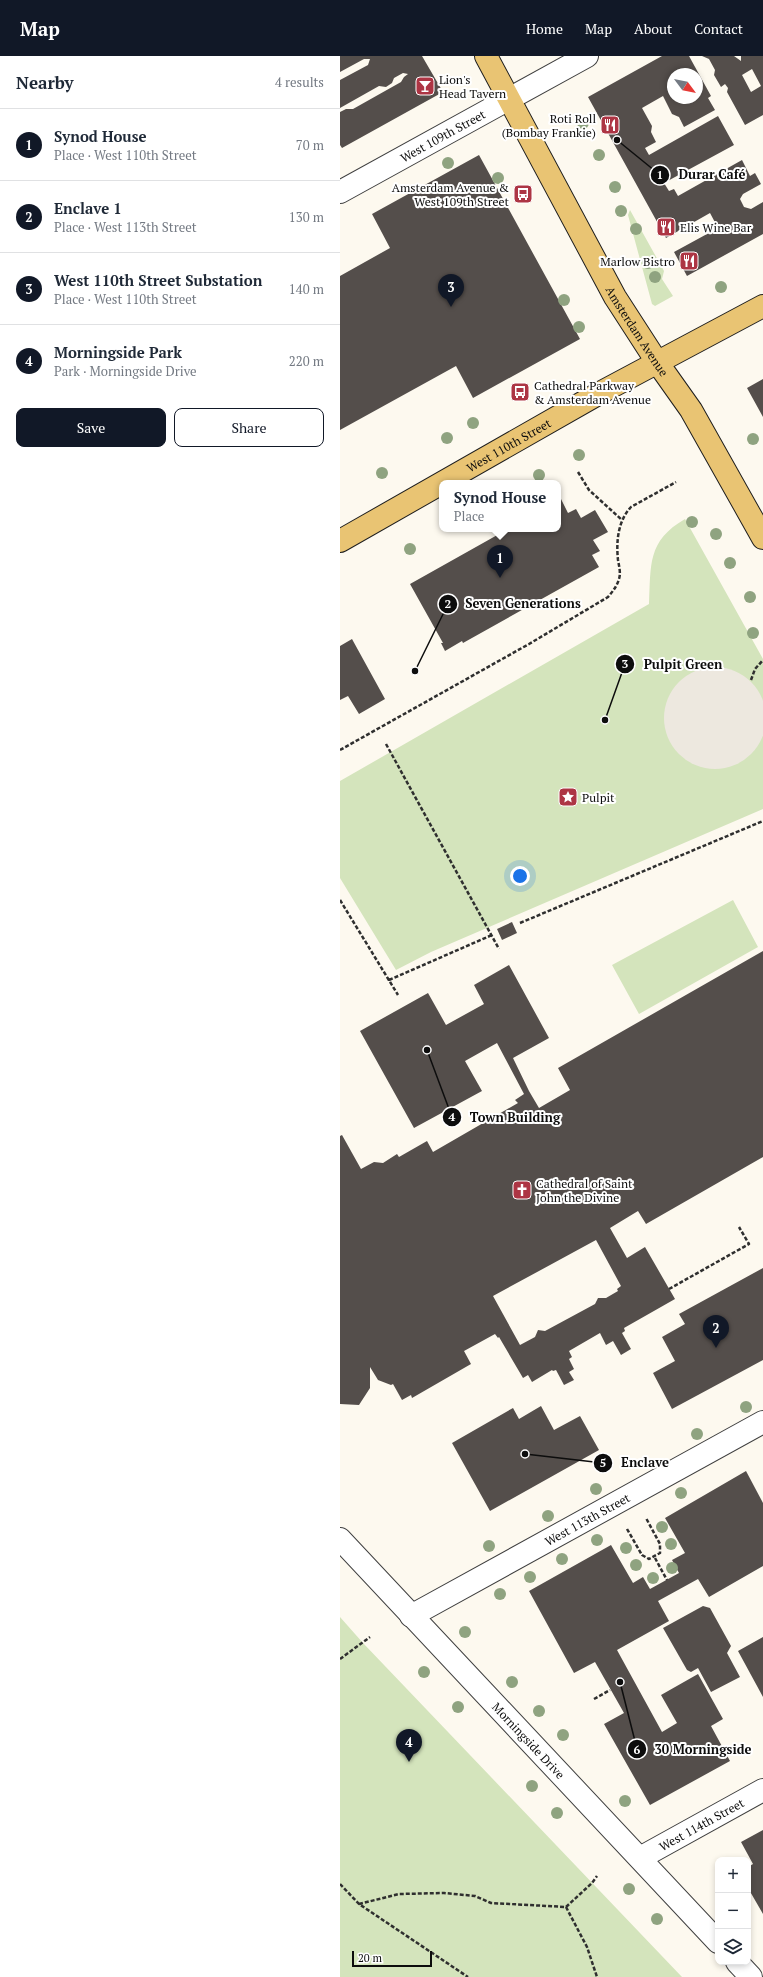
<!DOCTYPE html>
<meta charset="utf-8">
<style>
body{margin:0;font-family:"PT Serif",serif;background:#f6f6f7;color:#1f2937}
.controls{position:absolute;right:12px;bottom:12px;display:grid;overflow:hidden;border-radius:8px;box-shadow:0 2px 6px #0003}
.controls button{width:36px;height:36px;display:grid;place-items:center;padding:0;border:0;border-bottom:1px solid #e0e1e3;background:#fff;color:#1f2937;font:20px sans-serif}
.compass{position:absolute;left:327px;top:12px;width:36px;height:36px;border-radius:50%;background:#fff;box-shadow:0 2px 6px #0003;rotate:122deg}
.scale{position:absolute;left:12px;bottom:10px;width:80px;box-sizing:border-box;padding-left:4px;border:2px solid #0d0d0d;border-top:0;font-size:11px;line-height:14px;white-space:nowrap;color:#0d0d0d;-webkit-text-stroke:3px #fff;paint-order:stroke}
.you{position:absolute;left:180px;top:820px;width:14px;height:14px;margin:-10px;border:3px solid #fff;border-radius:50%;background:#1a73e8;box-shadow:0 0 0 6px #1a73e833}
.badge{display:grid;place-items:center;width:26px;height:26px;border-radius:50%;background:#111827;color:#fff;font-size:13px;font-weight:700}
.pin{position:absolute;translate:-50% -33px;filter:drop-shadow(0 1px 2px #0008)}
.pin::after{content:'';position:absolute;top:21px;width:14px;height:12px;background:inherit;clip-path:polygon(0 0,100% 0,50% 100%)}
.popup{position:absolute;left:99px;top:424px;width:122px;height:52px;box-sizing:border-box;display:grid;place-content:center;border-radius:8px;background:#fff;filter:drop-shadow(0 1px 3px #0005);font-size:13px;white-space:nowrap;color:#747a83}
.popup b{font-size:15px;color:#1f2937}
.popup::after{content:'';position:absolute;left:50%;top:100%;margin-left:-8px;border:8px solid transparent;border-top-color:#fff}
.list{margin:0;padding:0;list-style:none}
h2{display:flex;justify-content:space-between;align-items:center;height:52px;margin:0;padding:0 16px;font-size:17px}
h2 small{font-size:13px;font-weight:400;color:#747a83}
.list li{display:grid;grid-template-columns:26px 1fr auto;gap:12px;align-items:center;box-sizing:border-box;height:72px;padding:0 16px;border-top:1px solid #e0e1e3}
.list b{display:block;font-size:15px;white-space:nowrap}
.list p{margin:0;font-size:13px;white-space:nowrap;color:#747a83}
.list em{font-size:13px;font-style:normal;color:#747a83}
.actions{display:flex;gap:8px;padding:12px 16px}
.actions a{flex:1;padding:9px 0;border:1px solid #111827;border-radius:8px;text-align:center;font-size:14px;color:#111827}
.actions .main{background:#111827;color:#fff}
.icon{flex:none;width:22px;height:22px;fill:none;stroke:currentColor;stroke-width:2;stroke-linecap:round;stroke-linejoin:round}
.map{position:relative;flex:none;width:423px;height:1921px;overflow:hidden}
header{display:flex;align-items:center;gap:24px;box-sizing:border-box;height:56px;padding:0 20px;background:#111827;color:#fff}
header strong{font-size:19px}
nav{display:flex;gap:22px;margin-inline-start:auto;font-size:14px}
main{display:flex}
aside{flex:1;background:#fff}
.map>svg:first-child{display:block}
</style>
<header>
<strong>Map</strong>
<nav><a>Home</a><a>Map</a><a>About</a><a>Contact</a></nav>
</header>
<main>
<aside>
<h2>Nearby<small>4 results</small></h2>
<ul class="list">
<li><span class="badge">1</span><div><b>Synod House</b><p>Place · West 110th Street</p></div><em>70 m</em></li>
<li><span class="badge">2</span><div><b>Enclave 1</b><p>Place · West 113th Street</p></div><em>130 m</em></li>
<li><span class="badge">3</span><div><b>West 110th Street Substation</b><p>Place · West 110th Street</p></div><em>140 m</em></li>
<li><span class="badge">4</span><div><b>Morningside Park</b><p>Park · Morningside Drive</p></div><em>220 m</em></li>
</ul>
<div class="actions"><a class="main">Save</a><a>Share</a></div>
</aside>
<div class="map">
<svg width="423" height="1921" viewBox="0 0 423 1921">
<rect width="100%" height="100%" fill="#fdf9ef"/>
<path fill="#d4e4bc" d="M290 154 324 215 322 223 333 240 315 250 312 248 288 159Z
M345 463 423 603V753L91 896 56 914 0 822V725L309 548C311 509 307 485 345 463Z
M393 844 418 891 299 958 272 909Z
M0 1561 23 1587 342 1921H0Z"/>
<path fill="#ede8df" d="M324 662a51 51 0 1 1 102 0a51 51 0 1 1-102 0Z"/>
<path fill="#544e4b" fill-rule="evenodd" d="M0 0H82L103 36 2 92 0 89V56L6 53H13L61 26 64 21 68 18 63 17 54 22 52 27 46 31 39 30 0 52V24L28 9 30 3H24L0 16Z
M322 0H349L371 40 368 42 375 54 344 71 339 61 332 58 323 40 302 52 312 70 311 76 316 86 305 92 309 99 378 60 394 89 324 127 329 135 334 133 338 140 402 104 410 120 415 117 421 128 403 138 400 143 404 151 411 153 423 146V178L347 220 334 196 378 172 370 157 326 182 248 41ZM333 18H357V42H333Z
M362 0H394L401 5V0H423V59L405 69 387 36 388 32 385 28 381 31 374 19 375 14 369 3ZM412 13 421 30 411 36 402 19Z
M139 99 240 283 133 342 116 310 0 374V220L50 192 32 158Z
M423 323V361L407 332Z
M221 443 228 457 236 453 241 462 255 454 268 476 253 484 260 495 252 499 259 511 123 587 122 585 105 595 101 587H103L70 528 168 473H218V445Z
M12 583 45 643 19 658 8 640 0 644V590Z
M172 866 177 877 162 884 157 873Z
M423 895V1101L306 1168 298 1155 270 1172 287 1202 305 1191 335 1243 284 1272 285 1275 282 1277 291 1293 281 1299 273 1285 266 1289 260 1277 229 1295 232 1301 229 1303 234 1313 229 1316 234 1324 224 1329 216 1314 213 1315 212 1314 192 1326 188 1319 183 1322 159 1281 158 1282 155 1278 124 1295 131 1308 72 1342 71 1339 62 1344 53 1328 51 1329 38 1324 30 1311V1332L19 1349 0 1348V1080L2 1079 21 1113 34 1106 43 1107 57 1098 59 1101 87 1085 93 1096 178 1047 175 1044 184 1038 157 987 125 1005 142 1035 74 1072 20 975 88 937 106 969 144 948 134 929 169 909 209 982 173 1002 189 1035 199 1052 230 1034 218 1012ZM256 1184 281 1230 277 1233 278 1235 266 1242H258L255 1248 205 1275 198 1274 195 1281 180 1289 153 1240Z
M423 1212V1304L332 1353 313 1317 335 1305 322 1281 345 1268 339 1258Z
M201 1350 214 1374 240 1360 259 1394 150 1455 112 1387 173 1352 179 1363Z
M406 1415 423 1447V1510L369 1541 358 1523 318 1545 329 1565 277 1594 322 1676 337 1667 321 1639 358 1618 383 1663 371 1670 390 1705 310 1749 264 1668 284 1657 255 1606 234 1617 189 1535 271 1489 293 1527 303 1521 310 1533 339 1517 332 1504 345 1497 325 1462Z
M363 1550 370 1552 391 1590 387 1597 400 1621 371 1636 358 1612 351 1616 347 1614 323 1572Z
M423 1581V1641L398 1595Z
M423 1774V1858L408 1832V1811L413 1808 401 1786Z"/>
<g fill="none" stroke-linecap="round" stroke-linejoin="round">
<defs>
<g id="minor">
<path id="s1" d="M0 136 247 0"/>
<path id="s2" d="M0 1483 378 1886"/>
<path id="s3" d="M71 1560 423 1366"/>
<path id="s4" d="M300 1802 423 1734"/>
<path d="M397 1906 411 1921"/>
</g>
<g id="major">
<path id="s5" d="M146 0 275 241 317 306 351 354 423 482"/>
<path id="s6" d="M0 485 258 338 423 250"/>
</g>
</defs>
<use href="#minor" stroke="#404040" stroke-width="24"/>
<use href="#major" stroke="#1e1e1e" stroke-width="24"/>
<path stroke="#2f2f2f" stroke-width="2.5" stroke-dasharray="4 2" stroke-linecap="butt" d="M238 416 249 434 282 464
M411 624 415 613 423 604
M46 688 159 893
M0 694 189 588 268 541C273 535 277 530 279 523 281 517 279 510 278 504 276 485 278 465 291 451L336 426
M0 844 58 939
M180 867 423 765
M49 924 152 879
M329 1233 409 1188 399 1171
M287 1473 302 1499 309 1503 320 1497V1488L306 1462
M315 1502 327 1524
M0 1603 30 1581
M254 1643 270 1634
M0 1828 19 1848 128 1921
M19 1848 59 1838 104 1837 135 1840 151 1847 226 1851 252 1827 257 1820
M226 1851 247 1891 257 1921"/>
<use href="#minor" stroke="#fff" stroke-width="22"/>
<use href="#major" stroke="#e9c473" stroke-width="22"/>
</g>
<g fill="#8fa380">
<circle cx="243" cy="67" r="6"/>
<circle cx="259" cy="99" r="6"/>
<circle cx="108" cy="107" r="6"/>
<circle cx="158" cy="122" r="6"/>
<circle cx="275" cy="131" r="6"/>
<circle cx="281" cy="155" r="6"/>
<circle cx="296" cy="173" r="6"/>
<circle cx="308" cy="207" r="6"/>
<circle cx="315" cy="221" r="6"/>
<circle cx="381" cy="231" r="6"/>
<circle cx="224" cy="244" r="6"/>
<circle cx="239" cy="271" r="6"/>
<circle cx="133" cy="367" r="6"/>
<circle cx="107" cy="382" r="6"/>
<circle cx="413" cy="383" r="6"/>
<circle cx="239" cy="399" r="6"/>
<circle cx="42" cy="417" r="6"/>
<circle cx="199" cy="419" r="6"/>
<circle cx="352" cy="466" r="6"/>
<circle cx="376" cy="478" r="6"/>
<circle cx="70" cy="493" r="6"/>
<circle cx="390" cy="507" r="6"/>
<circle cx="410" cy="541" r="6"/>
<circle cx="413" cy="577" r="6"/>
<circle cx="406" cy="1351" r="6"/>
<circle cx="357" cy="1378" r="6"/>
<circle cx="256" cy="1433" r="6"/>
<circle cx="341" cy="1437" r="6"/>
<circle cx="208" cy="1460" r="6"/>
<circle cx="322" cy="1471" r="6"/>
<circle cx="257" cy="1484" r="6"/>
<circle cx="331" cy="1488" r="6"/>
<circle cx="149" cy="1490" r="6"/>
<circle cx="286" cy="1492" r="6"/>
<circle cx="222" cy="1503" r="6"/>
<circle cx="296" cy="1509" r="6"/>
<circle cx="332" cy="1512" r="6"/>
<circle cx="190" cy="1521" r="6"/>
<circle cx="313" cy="1522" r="6"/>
<circle cx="160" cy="1538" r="6"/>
<circle cx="125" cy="1576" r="6"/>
<circle cx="84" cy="1616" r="6"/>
<circle cx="172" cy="1626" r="6"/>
<circle cx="118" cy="1651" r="6"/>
<circle cx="199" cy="1655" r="6"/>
<circle cx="223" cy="1679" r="6"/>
<circle cx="192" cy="1730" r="6"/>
<circle cx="285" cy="1745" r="6"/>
<circle cx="217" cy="1757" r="6"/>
<circle cx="289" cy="1833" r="6"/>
<circle cx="317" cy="1863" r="6"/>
</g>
<defs>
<symbol id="bar-square" viewBox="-11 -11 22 22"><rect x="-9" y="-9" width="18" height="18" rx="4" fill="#ad3544" stroke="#fff"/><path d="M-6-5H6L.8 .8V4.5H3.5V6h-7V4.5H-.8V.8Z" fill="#fff"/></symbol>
<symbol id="restaurant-square" viewBox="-11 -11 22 22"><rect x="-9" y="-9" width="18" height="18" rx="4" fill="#ad3544" stroke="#fff"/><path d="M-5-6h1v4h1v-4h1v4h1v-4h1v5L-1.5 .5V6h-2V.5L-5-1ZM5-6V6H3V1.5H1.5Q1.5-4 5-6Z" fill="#fff"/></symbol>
<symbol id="bus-square" viewBox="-11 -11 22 22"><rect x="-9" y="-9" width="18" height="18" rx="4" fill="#ad3544" stroke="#fff"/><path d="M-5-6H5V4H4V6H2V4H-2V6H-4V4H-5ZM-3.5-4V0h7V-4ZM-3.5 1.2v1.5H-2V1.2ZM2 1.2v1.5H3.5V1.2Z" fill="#fff"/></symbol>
<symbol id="sight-square" viewBox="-11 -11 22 22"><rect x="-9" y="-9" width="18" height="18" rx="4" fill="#ad3544" stroke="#fff"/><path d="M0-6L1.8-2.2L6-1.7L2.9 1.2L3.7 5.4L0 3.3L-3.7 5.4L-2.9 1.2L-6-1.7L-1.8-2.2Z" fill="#fff"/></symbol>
<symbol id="church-square" viewBox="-11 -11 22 22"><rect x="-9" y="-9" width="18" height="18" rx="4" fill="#ad3544" stroke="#fff"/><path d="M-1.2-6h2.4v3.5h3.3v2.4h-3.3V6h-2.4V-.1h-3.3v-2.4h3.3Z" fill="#fff"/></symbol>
</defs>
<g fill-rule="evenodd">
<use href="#bar-square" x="74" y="19" width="22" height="22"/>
<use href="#restaurant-square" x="259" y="58" width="22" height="22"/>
<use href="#bus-square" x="172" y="127" width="22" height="22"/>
<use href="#restaurant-square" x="315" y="160" width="22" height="22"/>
<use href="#restaurant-square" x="338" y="194" width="22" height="22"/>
<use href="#bus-square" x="169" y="325" width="22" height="22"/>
<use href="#sight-square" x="217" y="730" width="22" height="22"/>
<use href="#church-square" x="171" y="1123" width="22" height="22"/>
</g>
<g text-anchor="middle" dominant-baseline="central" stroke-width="4" stroke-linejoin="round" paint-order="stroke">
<g font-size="12" fill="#0d0d0d" stroke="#fff" text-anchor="start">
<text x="99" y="23">Lion's<tspan x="99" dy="14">Head Tavern</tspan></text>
<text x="256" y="62" text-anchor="end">Roti Roll<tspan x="256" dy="14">(Bombay Frankie)</tspan></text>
<text x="169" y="131" text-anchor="end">Amsterdam Avenue &amp;<tspan x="169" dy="14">West 109th Street</tspan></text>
<text x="340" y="171">Elis Wine Bar</text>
<text x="335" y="205" text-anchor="end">Marlow Bistro</text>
<text x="194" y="329">Cathedral Parkway<tspan x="194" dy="14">&amp; Amsterdam Avenue</tspan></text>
<text x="242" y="741">Pulpit</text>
<text x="196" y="1127">Cathedral of Saint<tspan x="196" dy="14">John the Divine</tspan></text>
</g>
<g font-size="12" fill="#0d0d0d" stroke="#fff">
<text stroke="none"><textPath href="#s1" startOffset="117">West 109th Street</textPath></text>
<text stroke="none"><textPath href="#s5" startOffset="314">Amsterdam Avenue</textPath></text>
<text stroke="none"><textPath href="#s6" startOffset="194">West 110th Street</textPath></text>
<text stroke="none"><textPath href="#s3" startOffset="201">West 113th Street</textPath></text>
<text stroke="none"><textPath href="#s2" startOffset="276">Morningside Drive</textPath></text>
<text stroke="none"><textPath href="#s4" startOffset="70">West 114th Street</textPath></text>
</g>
</g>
<path fill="none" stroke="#0d0d0d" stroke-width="1.5" d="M277 84L320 119M75 615L108 548M265 664L285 608M87 994L112 1061M185 1398L263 1407M280 1626L297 1693"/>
<g fill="#0d0d0d" stroke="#fff" stroke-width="1.5">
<circle cx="277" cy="84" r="4"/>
<circle cx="75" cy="615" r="4"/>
<circle cx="265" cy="664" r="4"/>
<circle cx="87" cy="994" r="4"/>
<circle cx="185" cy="1398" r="4"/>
<circle cx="280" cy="1626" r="4"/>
<circle cx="320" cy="119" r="10"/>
<circle cx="108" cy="548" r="10"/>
<circle cx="285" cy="608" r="10"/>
<circle cx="112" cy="1061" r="10"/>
<circle cx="263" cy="1407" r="10"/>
<circle cx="297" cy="1693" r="10"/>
</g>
<g font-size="12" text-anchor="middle" font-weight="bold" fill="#fff">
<text x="320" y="123">1</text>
<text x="108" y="552">2</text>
<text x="285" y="612">3</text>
<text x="112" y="1065">4</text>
<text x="263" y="1411">5</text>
<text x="297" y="1698">6</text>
</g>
<g font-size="13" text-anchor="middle" font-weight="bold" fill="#0d0d0d" stroke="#fff" stroke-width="4" stroke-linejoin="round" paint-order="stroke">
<text x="372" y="123">Durar Café</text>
<text x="183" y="552">Seven Generations</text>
<text x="343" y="613">Pulpit Green</text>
<text x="175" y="1066">Town Building</text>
<text x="305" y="1411">Enclave</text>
<text x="363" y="1698">30 Morningside</text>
</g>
</svg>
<div class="controls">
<button>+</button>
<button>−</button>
<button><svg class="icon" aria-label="layers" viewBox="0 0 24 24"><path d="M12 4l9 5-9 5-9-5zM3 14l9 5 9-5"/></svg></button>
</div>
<svg class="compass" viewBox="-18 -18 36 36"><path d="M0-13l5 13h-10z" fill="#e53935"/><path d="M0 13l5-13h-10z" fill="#747a83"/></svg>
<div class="scale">20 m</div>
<div class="you"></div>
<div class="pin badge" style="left:160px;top:522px">1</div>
<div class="popup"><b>Synod House</b>Place</div>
<div class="pin badge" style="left:376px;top:1292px">2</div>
<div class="pin badge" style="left:111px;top:251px">3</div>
<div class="pin badge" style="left:69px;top:1706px">4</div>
</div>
</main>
